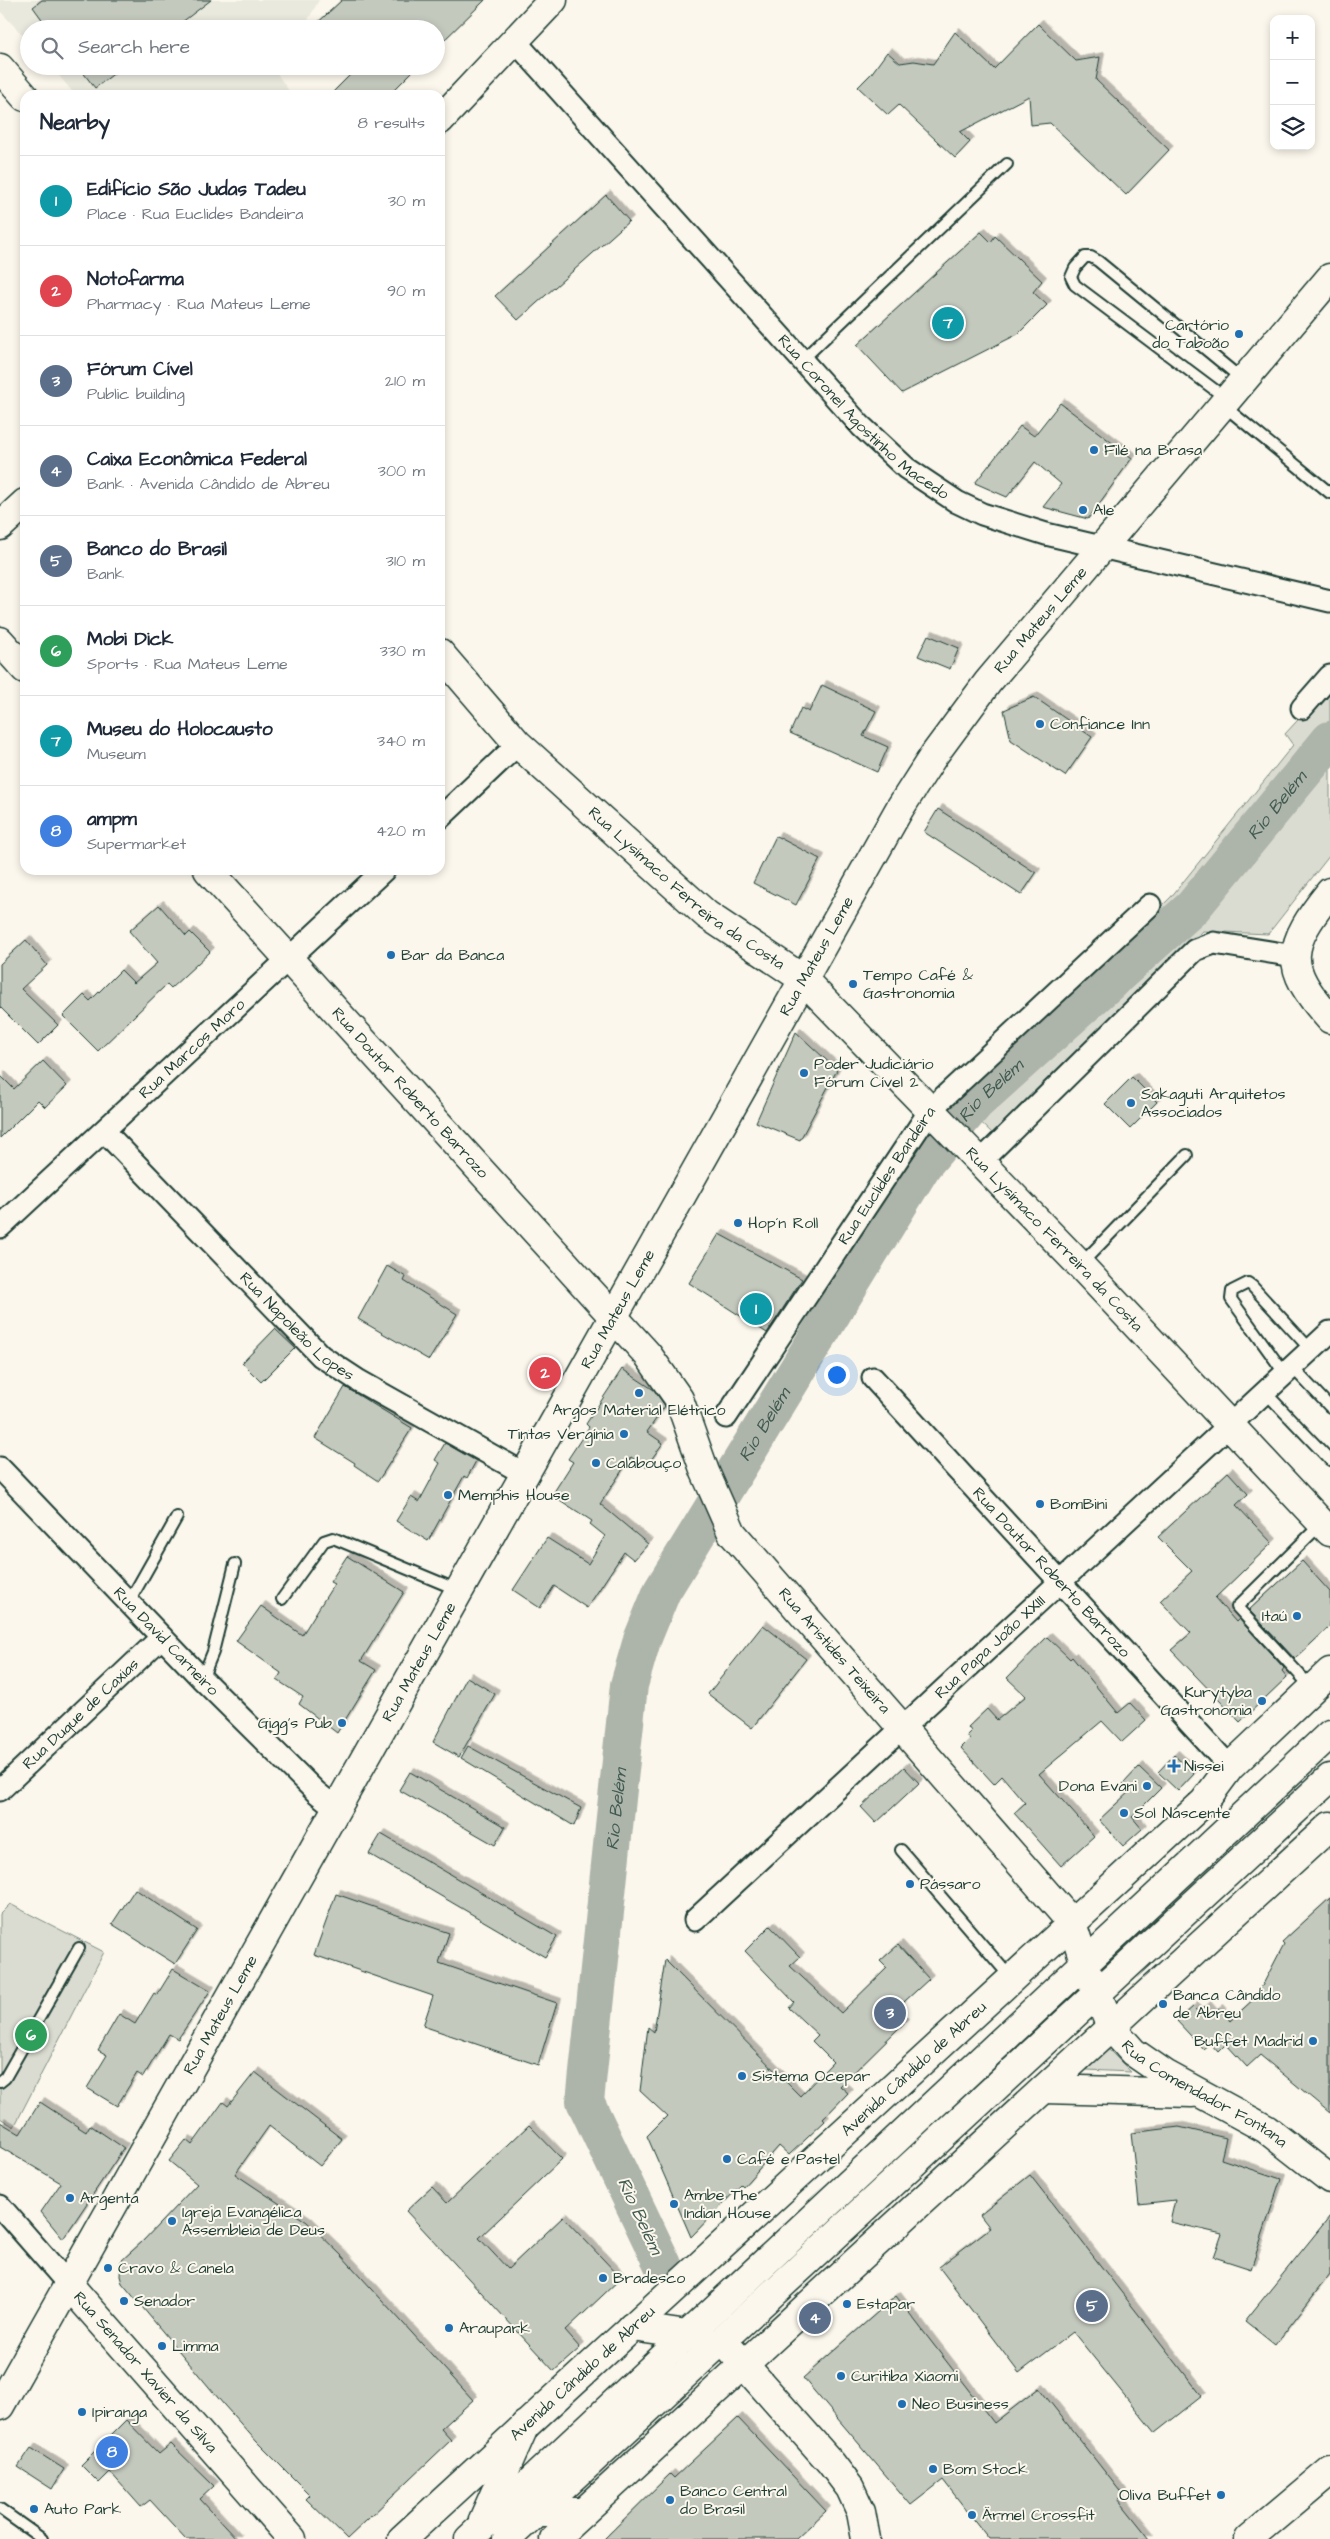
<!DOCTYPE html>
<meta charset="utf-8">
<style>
body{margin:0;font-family:"Architects Daughter",sans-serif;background:#f2f2f3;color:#1f2937}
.controls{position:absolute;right:15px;top:15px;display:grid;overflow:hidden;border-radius:10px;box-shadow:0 2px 8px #0003}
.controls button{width:45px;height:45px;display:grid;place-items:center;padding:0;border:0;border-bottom:1px solid #e0e1e3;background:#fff;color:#1f2937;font:25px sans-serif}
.you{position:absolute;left:836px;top:1374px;width:18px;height:18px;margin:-12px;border:4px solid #fff;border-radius:50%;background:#1a73e8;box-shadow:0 0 0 8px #1a73e833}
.badge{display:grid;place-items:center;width:32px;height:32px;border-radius:50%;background:#1f6fb2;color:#fff;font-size:16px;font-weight:700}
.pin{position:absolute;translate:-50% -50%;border:2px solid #fff;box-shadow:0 1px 5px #0006}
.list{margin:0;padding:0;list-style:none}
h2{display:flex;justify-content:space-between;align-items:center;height:65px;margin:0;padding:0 20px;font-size:21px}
h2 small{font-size:16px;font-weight:400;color:#747a83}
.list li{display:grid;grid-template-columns:32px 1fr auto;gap:15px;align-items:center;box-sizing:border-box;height:90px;padding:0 20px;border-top:1px solid #e0e1e3}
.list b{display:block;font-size:19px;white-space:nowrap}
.list p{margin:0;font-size:16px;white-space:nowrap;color:#747a83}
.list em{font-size:16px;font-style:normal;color:#747a83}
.icon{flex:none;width:28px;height:28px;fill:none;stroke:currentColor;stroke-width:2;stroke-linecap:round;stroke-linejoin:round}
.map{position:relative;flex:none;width:1330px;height:2539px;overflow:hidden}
.search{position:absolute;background:#fff;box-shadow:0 2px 8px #0003;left:20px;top:20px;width:425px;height:55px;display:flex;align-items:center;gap:12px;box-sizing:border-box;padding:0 18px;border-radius:28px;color:#747a83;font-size:19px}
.panel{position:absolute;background:#fff;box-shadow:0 2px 8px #0003;left:20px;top:90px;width:425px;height:785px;border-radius:15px}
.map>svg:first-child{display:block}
</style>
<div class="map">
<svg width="1330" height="2539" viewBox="0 0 1330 2539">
<defs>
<filter id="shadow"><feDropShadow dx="4.5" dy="-4.5" stdDeviation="0" flood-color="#0004"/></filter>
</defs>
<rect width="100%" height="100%" fill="#fbf7ec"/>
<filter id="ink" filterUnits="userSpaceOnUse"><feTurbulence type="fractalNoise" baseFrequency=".02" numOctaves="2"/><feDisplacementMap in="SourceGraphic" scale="10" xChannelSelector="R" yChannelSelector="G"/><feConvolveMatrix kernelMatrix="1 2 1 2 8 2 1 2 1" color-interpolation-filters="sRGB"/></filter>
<g filter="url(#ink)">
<path fill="#eae9de" d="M0 0H319L303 29H29V42L0 11Z
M51 66H282L278 75 292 95H75Z"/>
<path fill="#dbdcd1" stroke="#7d8c82" d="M1330 685V855L1268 934 1203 931 993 1134 961 1103 1171 897 1293 745 1285 734Z
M10 1904 104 1952 14 2127 0 2118V1914Z
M1108 2049 1131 2072 1087 2070Z"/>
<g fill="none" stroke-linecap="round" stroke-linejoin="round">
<path stroke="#adb4aa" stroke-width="38" id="s1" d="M663 2265 585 2101 629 1685 642 1640 662 1591 923 1165 976 1102 1192 908 1330 740"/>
</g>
<path fill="#c4c9be" stroke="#1f3d34" filter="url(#shadow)" d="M42 0H211L173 29H49L33 7Z
M342 0H485L436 48V29H311Z
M1038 24 1076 61 1100 57 1096 80 1169 150 1126 195 1050 123 1031 125 1029 96 960 132 970 142 955 158 899 105 888 115 858 87 871 74 887 52 900 63 914 61 933 64 955 32 994 69Z
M78 66H124L95 88Z
M359 66H418L389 95H330Z
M606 195 629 221 518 320 495 296Z
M981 232 991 242 995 236 1042 281 1033 292 1047 305 1018 334 902 393 857 345Z
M1060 403 1132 458 1088 519 1043 507 1061 484 1035 462 1007 497 975 483 1020 426 1034 436Z
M928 635 959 648 950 669 918 656Z
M822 685 876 711 863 736 888 747 877 772 790 733 801 708 809 712Z
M1034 697 1092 737 1065 776 1011 740 1004 710Z
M938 809 1036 873 1021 895 924 832Z
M776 836 820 859 796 905 753 883Z
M159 905 186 936 190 932 210 952 171 988 167 984 98 1051 63 1016 84 995 90 1001 121 970 134 983 157 963 129 931Z
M26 940 47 965 21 989 58 1025 38 1045 0 1007V964Z
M796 1032 837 1070 800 1140 756 1122Z
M43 1061 67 1086 45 1107 38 1100 0 1138V1075L14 1089Z
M1132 1077 1157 1102 1130 1129 1105 1104Z
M719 1234 802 1279 767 1333 689 1283Z
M387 1266 406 1277 404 1281 457 1314 429 1360 358 1319Z
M275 1329 295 1348 261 1382 242 1363Z
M622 1369 654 1390 665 1406 647 1432 663 1443 646 1467 631 1457 600 1504 648 1544 634 1560 624 1552 587 1608 554 1586 540 1608 513 1590 547 1538 588 1564 605 1536 590 1524 592 1521 552 1495 573 1462 568 1459 589 1427 586 1424Z
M345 1387 412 1428 378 1481 354 1465 355 1463 315 1438Z
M445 1443 476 1461 467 1478 464 1476 428 1541 396 1521 411 1497 419 1502 440 1463 435 1460Z
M1228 1472 1248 1494 1236 1505 1272 1543 1215 1598 1236 1622 1239 1619 1284 1668 1282 1671 1287 1677 1240 1722 1171 1650 1191 1633 1160 1601 1192 1571 1158 1537Z
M347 1556 404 1592 361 1661 376 1670 337 1733 299 1704 303 1697 277 1680 281 1673 236 1641 261 1606 302 1635 334 1584 330 1582Z
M1302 1561 1330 1592V1626L1295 1659 1249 1610Z
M763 1625 806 1659 752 1728 708 1694Z
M1047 1637 1070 1659 1072 1657 1118 1713 1130 1703 1146 1720 1122 1742 1102 1721 1039 1774 1094 1836 1061 1866 1014 1813 1025 1803 1002 1776 994 1784 961 1748 970 1739 967 1735 971 1731 968 1727 987 1709 997 1720 1026 1696 1007 1678Z
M467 1677 495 1694 459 1757 433 1742Z
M468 1746 581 1808 574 1826 461 1758Z
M1174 1755 1194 1774 1178 1791 1158 1772Z
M904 1767 919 1783 876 1823 861 1807Z
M1139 1767 1161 1788 1132 1817 1142 1829 1123 1846 1099 1820 1130 1791 1123 1784Z
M410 1772 505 1827 495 1845 399 1790Z
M381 1834 557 1937 545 1957 369 1854Z
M135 1889 197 1930 175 1964 112 1924Z
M336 1894 449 1933 439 1963 557 2003 538 2065 423 2026 433 1996 314 1955Z
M1330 1898V2113L1260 2055 1247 2067 1226 2044 1218 2052 1210 2043 1203 2049 1177 2021 1193 2007 1199 2013 1206 2006 1213 2014 1219 2009 1230 2021 1257 1996 1284 1944 1282 1942Z
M770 1926 800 1957 790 1966 841 2013 887 1968 880 1961 898 1945 929 1979 893 2012 904 2023 840 2086 848 2093 823 2119 825 2121 789 2155 779 2146 743 2187 741 2185 691 2237 647 2136 667 2116 640 2091 648 2027 654 2032 665 1960 800 2096 833 2062 812 2041 818 2035 789 2008 794 2002 745 1951Z
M173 1969 210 1991 178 2039 169 2034 143 2077 137 2073 117 2106 87 2088 107 2055 98 2050 119 2014 135 2024 154 1993 157 1995Z
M255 2072 342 2139 320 2166 269 2126 235 2174 307 2222 341 2255 473 2400 441 2429 451 2440 347 2539 306 2499 310 2495 257 2442 224 2405 122 2283 120 2276 121 2261 142 2242 197 2184 169 2161 186 2140 192 2145 223 2102 228 2106Z
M40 2102 86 2132 90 2125 124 2148 63 2239 41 2212 61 2183 0 2147V2122L20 2134Z
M529 2125 562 2159 479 2238 508 2269 563 2217 621 2278 565 2331 580 2348 554 2371 406 2211 432 2187 447 2203Z
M1179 2127 1226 2138 1221 2159 1281 2179 1251 2269 1214 2257 1222 2234 1170 2222 1175 2200 1139 2204 1131 2133Z
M1030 2175 1202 2396 1155 2433 1073 2332 1019 2373 939 2267 990 2228 980 2215Z
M1330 2216V2274L1275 2345 1245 2321Z
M896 2296 994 2423 1039 2388 1123 2495 1118 2499 1150 2539H989L943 2480 911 2505 803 2378Z
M738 2418 826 2511 796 2539H604L670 2474 674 2478Z
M126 2420 159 2454 171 2444 214 2486 200 2499 237 2539H186L150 2500 141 2507 110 2472 99 2483 81 2465Z
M31 2448 64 2469 52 2489 18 2467Z"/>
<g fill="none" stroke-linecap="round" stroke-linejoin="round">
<defs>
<path id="lane" d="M802 360 1007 164
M1227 399 1075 285 1071 277 1075 268 1085 257H1091L1098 261 1243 380
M1224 406 1330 493
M1081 1264 1187 1155
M1292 1367 1330 1407
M1285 1374 1231 1299 1232 1291 1248 1283 1252 1286 1311 1350
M1265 1392 1330 1460
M282 1599 324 1541 333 1538 458 1590
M129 1602 177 1517
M202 1679 213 1652 235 1564
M1312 1688 1237 1607 1321 1524
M901 1850 1011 1978
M0 2082 5 2078 79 1948
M0 2509 42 2539"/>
<g id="street">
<path id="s2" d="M516 42 861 426 906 468 957 502 982 514 1046 534 1330 601"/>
<path d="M1302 708 1330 676"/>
<path d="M440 818 518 744"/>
<path id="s3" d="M104 1131 321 1356 359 1381 525 1474"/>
<path d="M981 1161 1195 950 1214 943 1295 956"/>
<path id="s4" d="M0 1227 384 870"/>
<path id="s5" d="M873 1378 1230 1767"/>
<path id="s6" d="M726 1417 931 1109 1150 905"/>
<path id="s7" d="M0 1468 202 1679 316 1792 337 1809"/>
<path id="s8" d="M0 1790 162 1637"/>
<path id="s9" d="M695 1920 1330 1332"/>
<path d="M0 2206 69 2285"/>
</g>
<g id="secondary">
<path d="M0 68 25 97"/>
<path d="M0 641 25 669"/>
<path id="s10" d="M440 653 518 744 707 915 803 979 1080 1265 1330 1532"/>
<path id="s11" d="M208 870 648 1355 679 1399 705 1472 732 1533 1072 1923 1085 1964"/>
<path d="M1330 892C1287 946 1282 965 1330 1019"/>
<path id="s12" d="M69 2285 292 2539"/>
<path d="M731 2350 831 2463 850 2488 861 2512 866 2539"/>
<path id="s13" d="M402 2539 1204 1802 1230 1767 1330 1672"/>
<path d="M554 2539 1330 1826"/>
<path d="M1249 2539 1330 2471"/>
</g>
<g id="primary">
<path d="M440 120 553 0"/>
<path d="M0 526 25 503"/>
<path id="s14" d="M1091 1979 1111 2027 1133 2052 1165 2074 1266 2129 1330 2179"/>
<path d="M1044 2089 1192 2093"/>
<path d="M632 2327 701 2337"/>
<path id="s15" d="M0 2406 900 808 934 755 988 682 1330 278"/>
<path d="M536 2512H583"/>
<path d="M483 2520 525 2425"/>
<path d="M469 2539 1330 1734"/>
<path d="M507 2539 1330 1778"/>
</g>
</defs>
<use href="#lane" stroke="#1f3d34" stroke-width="14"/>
<use href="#street" stroke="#1f3d34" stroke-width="25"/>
<use href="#secondary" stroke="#1f3d34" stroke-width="31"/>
<use href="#primary" stroke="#1f3d34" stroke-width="31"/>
<use href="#lane" stroke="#fbf7ec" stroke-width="10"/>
<use href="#street" stroke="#fbf7ec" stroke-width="21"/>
<use href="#secondary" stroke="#fbf7ec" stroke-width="28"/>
<use href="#primary" stroke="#fbf7ec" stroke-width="28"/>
</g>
</g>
<g fill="#1f6fb2" stroke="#fbf7ec" stroke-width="2">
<circle cx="1239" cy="334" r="5"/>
<circle cx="1094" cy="450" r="5"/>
<circle cx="1083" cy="510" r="5"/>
<circle cx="1040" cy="724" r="5"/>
<circle cx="391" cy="955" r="5"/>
<circle cx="853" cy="984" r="5"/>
<circle cx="804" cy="1073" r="5"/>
<circle cx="1131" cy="1103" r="5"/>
<circle cx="738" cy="1223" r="5"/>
<circle cx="639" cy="1393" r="5"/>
<circle cx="624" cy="1434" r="5"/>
<circle cx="596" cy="1463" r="5"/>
<circle cx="448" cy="1495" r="5"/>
<circle cx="1040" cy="1504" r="5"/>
<circle cx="1297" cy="1616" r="5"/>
<circle cx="1262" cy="1701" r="5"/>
<circle cx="342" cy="1723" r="5"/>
<path d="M1171.5 1758.5h5v5h5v5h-5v5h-5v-5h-5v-5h5z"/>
<circle cx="1147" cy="1786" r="5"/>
<circle cx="1124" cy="1813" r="5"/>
<circle cx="910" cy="1884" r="5"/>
<circle cx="1163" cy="2004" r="5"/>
<circle cx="1313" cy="2041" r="5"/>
<circle cx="742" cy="2076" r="5"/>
<circle cx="727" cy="2159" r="5"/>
<circle cx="70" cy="2198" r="5"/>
<circle cx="674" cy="2204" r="5"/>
<circle cx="172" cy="2221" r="5"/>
<circle cx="108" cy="2268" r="5"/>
<circle cx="603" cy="2278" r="5"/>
<circle cx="124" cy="2301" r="5"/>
<circle cx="847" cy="2304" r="5"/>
<circle cx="449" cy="2328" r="5"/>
<circle cx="162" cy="2346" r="5"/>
<circle cx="841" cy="2376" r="5"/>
<circle cx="902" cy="2404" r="5"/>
<circle cx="82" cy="2412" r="5"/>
<circle cx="933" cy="2469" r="5"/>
<circle cx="1221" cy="2495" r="5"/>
<circle cx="670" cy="2500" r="5"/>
<circle cx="34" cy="2509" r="5"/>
<circle cx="972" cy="2515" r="5"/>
</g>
<g text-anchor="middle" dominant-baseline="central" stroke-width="4" stroke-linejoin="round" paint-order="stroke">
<g font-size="16" fill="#1f3d34" stroke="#fbf7ec" text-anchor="start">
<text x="1229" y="325" text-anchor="end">Cartório<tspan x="1229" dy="18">do Taboão</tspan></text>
<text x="1104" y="450">Filé na Brasa</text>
<text x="1093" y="510">Ale</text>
<text x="1050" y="724">Confiance Inn</text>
<text x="401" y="955">Bar da Banca</text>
<text x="863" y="975">Tempo Café &amp;<tspan x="863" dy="18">Gastronomia</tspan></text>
<text x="814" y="1064">Poder Judiciário<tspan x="814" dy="18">Fórum Cível 2</tspan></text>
<text x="1141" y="1094">Sakaguti Arquitetos<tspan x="1141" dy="18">Associados</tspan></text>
<text x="748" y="1223">Hop´n Roll</text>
<text x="639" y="1410" text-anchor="middle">Argos Material Elétrico</text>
<text x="614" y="1434" text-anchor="end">Tintas Vergínia</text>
<text x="606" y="1463">Calabouço</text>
<text x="458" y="1495">Memphis House</text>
<text x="1050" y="1504">BomBini</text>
<text x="1287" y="1616" text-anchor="end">Itaú</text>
<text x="1252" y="1692" text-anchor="end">Kurytyba<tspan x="1252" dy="18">Gastronomia</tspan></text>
<text x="332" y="1723" text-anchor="end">Gigg's Pub</text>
<text x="1184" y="1766">Nissei</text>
<text x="1137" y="1786" text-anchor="end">Dona Evani</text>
<text x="1134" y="1813">Sol Nascente</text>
<text x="920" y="1884">Pássaro</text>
<text x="1173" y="1995">Banca Cândido<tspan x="1173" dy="18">de Abreu</tspan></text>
<text x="1303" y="2041" text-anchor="end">Buffet Madrid</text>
<text x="752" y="2076">Sistema Ocepar</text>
<text x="737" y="2159">Café e Pastel</text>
<text x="684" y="2195">Ambe The<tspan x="684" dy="18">Indian House</tspan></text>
<text x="80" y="2198">Argenta</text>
<text x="182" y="2212">Igreja Evangélica<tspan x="182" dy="18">Assembleia de Deus</tspan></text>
<text x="118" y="2268">Cravo &amp; Canela</text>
<text x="613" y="2278">Bradesco</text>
<text x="134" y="2301">Senador</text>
<text x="857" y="2304">Estapar</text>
<text x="459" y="2328">Araupark</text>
<text x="172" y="2346">Limma</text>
<text x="851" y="2376">Curitiba Xiaomi</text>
<text x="912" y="2404">Neo Business</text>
<text x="92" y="2412">Ipiranga</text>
<text x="943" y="2469">Bom Stock</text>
<text x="680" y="2491">Banco Central<tspan x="680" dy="18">do Brasil</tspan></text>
<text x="1211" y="2495" text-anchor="end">Oliva Buffet</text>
<text x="44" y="2509">Auto Park</text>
<text x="982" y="2515">Ärmel Crossfit</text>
</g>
<g font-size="16" fill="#1f3d34" stroke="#fbf7ec">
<text stroke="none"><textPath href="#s2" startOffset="512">Rua Coronel Agostinho Macedo</textPath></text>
<text stroke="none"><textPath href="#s15" startOffset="2069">Rua Mateus Leme</textPath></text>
<text stroke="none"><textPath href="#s10" startOffset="342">Rua Lysímaco Ferreira da Costa</textPath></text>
<text stroke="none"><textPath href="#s15" startOffset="1664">Rua Mateus Leme</textPath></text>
<text stroke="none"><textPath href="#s4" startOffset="262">Rua Marcos Moro</textPath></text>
<text stroke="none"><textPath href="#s11" startOffset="301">Rua Doutor Roberto Barrozo</textPath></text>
<text stroke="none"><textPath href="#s6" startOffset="290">Rua Euclides Bandeira</textPath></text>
<text stroke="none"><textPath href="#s10" startOffset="852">Rua Lysímaco Ferreira da Costa</textPath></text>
<text stroke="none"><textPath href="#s15" startOffset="1259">Rua Mateus Leme</textPath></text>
<text stroke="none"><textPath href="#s3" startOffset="275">Rua Napoleão Lopes</textPath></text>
<text stroke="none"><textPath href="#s5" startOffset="264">Rua Doutor Roberto Barrozo</textPath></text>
<text stroke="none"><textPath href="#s7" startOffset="240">Rua David Carneiro</textPath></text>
<text stroke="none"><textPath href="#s9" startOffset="402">Rua Papa João XXIII</textPath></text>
<text stroke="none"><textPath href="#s11" startOffset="1009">Rua Aristides Teixeira</textPath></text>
<text stroke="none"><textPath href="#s15" startOffset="854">Rua Mateus Leme</textPath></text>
<text stroke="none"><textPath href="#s8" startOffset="111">Rua Duque de Caxias</textPath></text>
<text stroke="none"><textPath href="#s15" startOffset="449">Rua Mateus Leme</textPath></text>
<text stroke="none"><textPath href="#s13" startOffset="695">Avenida Cândido de Abreu</textPath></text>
<text stroke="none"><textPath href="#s14" startOffset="168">Rua Comendador Fontana</textPath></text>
<text stroke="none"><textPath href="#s12" startOffset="116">Rua Senador Xavier da Silva</textPath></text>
<text stroke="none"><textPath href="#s13" startOffset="245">Avenida Cândido de Abreu</textPath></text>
</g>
<g font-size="18" font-style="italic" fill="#425b52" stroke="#fbf7ec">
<text stroke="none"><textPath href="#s1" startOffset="1705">Rio Belém</textPath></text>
<text stroke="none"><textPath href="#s1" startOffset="1300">Rio Belém</textPath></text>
<text stroke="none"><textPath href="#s1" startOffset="895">Rio Belém</textPath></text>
<text stroke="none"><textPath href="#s1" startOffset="475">Rio Belém</textPath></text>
<text transform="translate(640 2216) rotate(65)">Rio Belém</text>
</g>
</g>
</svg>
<div class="controls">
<button>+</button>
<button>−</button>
<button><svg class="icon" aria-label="layers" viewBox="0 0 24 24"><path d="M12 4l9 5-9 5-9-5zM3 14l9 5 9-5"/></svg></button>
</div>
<div class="you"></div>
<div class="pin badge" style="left:756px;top:1309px;background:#0f9aa8">1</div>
<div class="pin badge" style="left:545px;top:1373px;background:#e0444e">2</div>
<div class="pin badge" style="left:890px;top:2013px;background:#5c6f8a">3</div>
<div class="pin badge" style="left:815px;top:2318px;background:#5c6f8a">4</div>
<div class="pin badge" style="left:1092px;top:2306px;background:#5c6f8a">5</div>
<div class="pin badge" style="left:31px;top:2035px;background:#2e9e5b">6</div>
<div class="pin badge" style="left:948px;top:323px;background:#0f9aa8">7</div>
<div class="pin badge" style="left:112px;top:2452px;background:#3f7fe0">8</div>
<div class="search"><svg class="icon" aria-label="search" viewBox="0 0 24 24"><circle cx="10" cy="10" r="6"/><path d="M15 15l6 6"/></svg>Search here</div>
<section class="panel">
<h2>Nearby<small>8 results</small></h2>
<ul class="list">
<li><span class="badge" style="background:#0f9aa8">1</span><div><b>Edifício São Judas Tadeu</b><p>Place · Rua Euclides Bandeira</p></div><em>30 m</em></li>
<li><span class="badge" style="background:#e0444e">2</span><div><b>Notofarma</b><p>Pharmacy · Rua Mateus Leme</p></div><em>90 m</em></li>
<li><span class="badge" style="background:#5c6f8a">3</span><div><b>Fórum Cível</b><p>Public building</p></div><em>210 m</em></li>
<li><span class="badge" style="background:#5c6f8a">4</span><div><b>Caixa Econômica Federal</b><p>Bank · Avenida Cândido de Abreu</p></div><em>300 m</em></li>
<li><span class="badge" style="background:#5c6f8a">5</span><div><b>Banco do Brasil</b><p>Bank</p></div><em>310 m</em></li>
<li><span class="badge" style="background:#2e9e5b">6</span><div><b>Mobi Dick</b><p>Sports · Rua Mateus Leme</p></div><em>330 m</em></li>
<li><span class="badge" style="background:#0f9aa8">7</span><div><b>Museu do Holocausto</b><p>Museum</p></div><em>340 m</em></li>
<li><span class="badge" style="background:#3f7fe0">8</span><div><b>ampm</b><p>Supermarket</p></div><em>420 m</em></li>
</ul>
</section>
</div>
